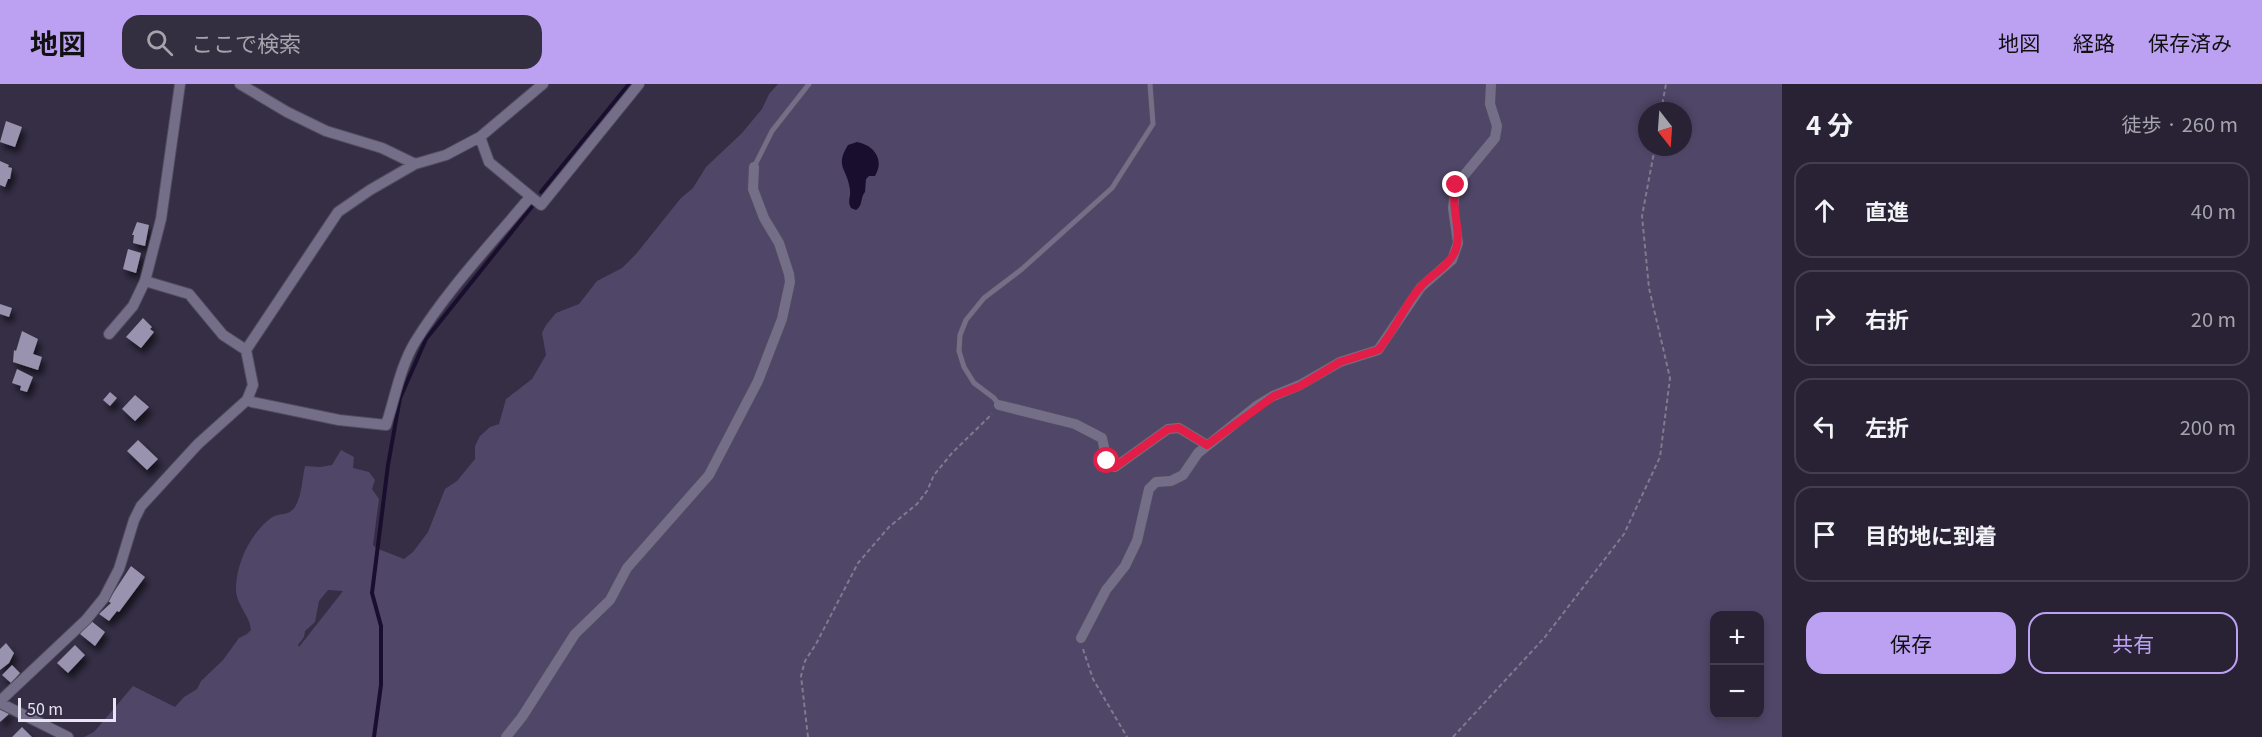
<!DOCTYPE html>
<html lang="ja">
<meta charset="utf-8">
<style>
body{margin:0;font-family:Georgia,"Noto Sans JP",serif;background:#342f40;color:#f1f3f6}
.controls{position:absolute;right:18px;bottom:18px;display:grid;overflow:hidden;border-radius:12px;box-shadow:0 3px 9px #0003}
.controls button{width:54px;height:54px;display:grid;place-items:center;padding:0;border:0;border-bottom:2px solid #443f4f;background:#282234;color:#f1f3f6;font:30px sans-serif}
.compass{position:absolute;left:1638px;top:18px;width:54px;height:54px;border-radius:50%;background:#282234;box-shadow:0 3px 9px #0003;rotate:163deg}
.scale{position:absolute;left:18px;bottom:15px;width:98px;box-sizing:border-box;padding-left:6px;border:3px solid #e7e4f3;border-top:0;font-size:16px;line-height:21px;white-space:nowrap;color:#e7e4f3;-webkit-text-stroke:4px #352e45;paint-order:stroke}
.stop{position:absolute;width:18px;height:18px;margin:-14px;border:4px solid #e11d48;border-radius:50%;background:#fff}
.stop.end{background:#e11d48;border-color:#fff;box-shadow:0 2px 6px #0008}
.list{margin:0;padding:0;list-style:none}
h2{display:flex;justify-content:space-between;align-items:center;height:78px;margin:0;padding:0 24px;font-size:26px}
h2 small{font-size:20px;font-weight:400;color:#a5a4ac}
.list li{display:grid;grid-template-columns:39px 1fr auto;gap:18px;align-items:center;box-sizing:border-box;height:96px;margin:0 12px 12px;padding:0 12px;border:2px solid #443f4f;border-radius:18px}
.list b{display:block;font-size:22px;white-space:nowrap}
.list em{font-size:20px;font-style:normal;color:#a5a4ac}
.actions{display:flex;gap:12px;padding:18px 24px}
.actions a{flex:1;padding:14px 0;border:2px solid #bca0f2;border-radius:18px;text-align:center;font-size:21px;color:#bca0f2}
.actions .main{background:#bca0f2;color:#111}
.icon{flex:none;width:33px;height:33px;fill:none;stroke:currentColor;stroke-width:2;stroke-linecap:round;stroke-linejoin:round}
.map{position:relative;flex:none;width:1782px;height:653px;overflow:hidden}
header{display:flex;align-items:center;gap:36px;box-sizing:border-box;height:84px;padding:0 30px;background:#bca0f2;color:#111}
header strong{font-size:28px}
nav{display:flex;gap:33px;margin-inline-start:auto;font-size:21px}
.search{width:420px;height:54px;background:#342f40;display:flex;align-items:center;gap:15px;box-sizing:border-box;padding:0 21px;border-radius:18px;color:#a5a4ac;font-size:22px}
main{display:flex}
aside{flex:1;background:#282234}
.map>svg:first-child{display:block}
</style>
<header>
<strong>地図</strong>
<div class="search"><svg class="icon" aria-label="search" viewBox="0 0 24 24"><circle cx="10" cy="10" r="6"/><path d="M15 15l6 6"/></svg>ここで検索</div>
<nav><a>地図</a><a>経路</a><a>保存済み</a></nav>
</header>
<main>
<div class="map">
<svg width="1782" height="653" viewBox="0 0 1782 653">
<defs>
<filter id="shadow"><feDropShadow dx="3.5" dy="6" stdDeviation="3" flood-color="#0009"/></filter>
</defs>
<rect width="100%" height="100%" fill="#352e45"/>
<path fill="#504668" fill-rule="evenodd" d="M778 0H1782V653H84L94 648 133 602 175 623 184 613 197 605 201 597 223 576 239 554 247 550 251 546C250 531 235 520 236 503 237 477 251 449 271 434 279 428 288 433 295 423 302 412 302 395 305 382L320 383 332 381 341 366 354 373 353 384 369 388 375 396 372 405 379 415 373 461 376 464 404 475 413 468 428 448 445 405 457 397 475 375V362L480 352 490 343 499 340 506 315 532 295 546 271 542 249 546 241 556 229 579 220 597 197 622 184 636 170 681 114 693 104 706 83 742 49 762 25 769 10ZM1647 27H1683V63H1647ZM328 506 343 507 299 563 298 561 304 553 305 547 315 538 319 517ZM1714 532H1760V630H1714Z"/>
<path fill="#1a0e2f" d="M857 58C874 61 885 76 875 92H869L866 95 865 108C860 114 863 122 856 126L851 124C847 117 851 113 850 106 848 85 834 83 848 61Z"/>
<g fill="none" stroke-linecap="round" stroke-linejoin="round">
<path stroke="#1a0e2f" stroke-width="4" d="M541 108 629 0
M374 653 381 601V542L372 509 388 381 400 314 426 255 534 120"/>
</g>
<path fill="#9a93af" filter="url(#shadow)" d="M6 37 22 43 15 63 0 58Z
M0 77 9 81 8 83 12 84 10 95H8L5 103 0 101Z
M137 138 149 141 145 162 133 159 134 151H132Z
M128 165 141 169 136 189 123 185Z
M0 220 12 224 9 233 0 230Z
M143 234 152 243 150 245 154 248 141 264 126 253Z
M22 247 38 255 33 270 42 273 38 286 13 278 14 266 16 267Z
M17 285 33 293 27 308 20 306 21 302 12 299Z
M110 308 117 314 110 322 103 316Z
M135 311 149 323 135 337 122 325Z
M138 356 158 375 147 386 127 367Z
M131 482 145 493 119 528 117 527 109 537 99 530 111 519 108 517Z
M90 536 105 548 95 562 80 550Z
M6 559 14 569 9 579 0 586V565Z
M75 561 85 571 68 589 57 579Z
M12 581 20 589 11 599 2 591Z
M5 625 9 630 0 638V626Z
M22 643 32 653H12Z"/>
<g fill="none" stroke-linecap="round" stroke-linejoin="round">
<defs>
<path id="lane" d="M754 83 772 47 809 0
M999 321 994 314 974 299 964 283 959 267 960 251 966 236 984 214 1022 185 1112 104 1153 40 1150 0"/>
<path id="street" d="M240 0 287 28 326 47 382 64 415 80
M480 53 489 78 541 121 639 0
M145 197 189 210 223 251 246 266
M109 250 133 222 145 197 161 135 180 0
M247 316 252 318 339 336 386 341C395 314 400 283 415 258 447 206 491 160 530 113
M999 321 1075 340 1102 354 1107 377 1115 383 1168 345 1179 344 1207 361
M1081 554 1106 506 1125 482 1137 457 1149 405 1156 398 1171 397 1183 391 1198 369 1258 321 1273 312 1300 301 1340 278 1378 266 1421 203 1452 176 1458 159 1453 124 1456 101 1495 54 1497 42 1490 20 1491 0
M0 617 86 536 104 514 119 485 134 436 141 422 198 360 247 316 253 301 246 266 338 128 370 106 415 80 446 71 480 53 543 0
M0 619 68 653
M506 653 522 633 575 550 610 516 627 484 709 391 758 297 782 235 790 198 789 190 779 159 764 134 753 105 754 83"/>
</defs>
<use href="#lane" stroke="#524c5f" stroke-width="7"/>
<use href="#street" stroke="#524c5f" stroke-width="12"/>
<path stroke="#7f7a8e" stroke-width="2" stroke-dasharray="4.5 3" stroke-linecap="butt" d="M1661 27 1666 0
M1083 565 1093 595 1127 653
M808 653 801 592 805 577 816 560 858 479 889 443 917 420 927 407 934 391 952 369 992 330
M1453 653 1545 553 1624 450 1660 373 1670 294 1649 204 1642 132 1655 63"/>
<use href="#lane" stroke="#756e88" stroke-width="5"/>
<use href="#street" stroke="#756e88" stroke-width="10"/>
</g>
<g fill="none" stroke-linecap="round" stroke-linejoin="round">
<path stroke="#e11d48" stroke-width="8" d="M1107 377 1115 383 1168 345 1179 344 1207 361 1274 312 1300 302 1340 278 1378 266C1395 247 1404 221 1422 201 1433 190 1451 180 1456 165 1462 146 1450 124 1456 101"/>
</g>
</svg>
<div class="controls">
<button>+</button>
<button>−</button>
</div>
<svg class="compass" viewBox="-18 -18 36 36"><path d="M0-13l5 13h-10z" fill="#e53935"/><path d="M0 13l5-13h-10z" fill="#a5a4ac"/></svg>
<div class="scale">50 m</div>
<div class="stop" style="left:1107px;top:377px"></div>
<div class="stop end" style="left:1456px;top:101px"></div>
</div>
<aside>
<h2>4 分<small>徒歩 · 260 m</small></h2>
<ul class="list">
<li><svg class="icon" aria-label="ahead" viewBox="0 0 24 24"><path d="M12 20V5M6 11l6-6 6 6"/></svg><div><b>直進</b></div><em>40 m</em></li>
<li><svg class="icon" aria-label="right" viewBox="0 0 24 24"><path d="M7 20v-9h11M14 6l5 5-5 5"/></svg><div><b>右折</b></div><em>20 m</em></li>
<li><svg class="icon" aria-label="left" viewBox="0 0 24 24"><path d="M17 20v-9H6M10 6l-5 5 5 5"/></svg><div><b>左折</b></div><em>200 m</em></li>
<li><svg class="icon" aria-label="arrive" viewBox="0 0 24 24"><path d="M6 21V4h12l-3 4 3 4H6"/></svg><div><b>目的地に到着</b></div></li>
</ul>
<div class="actions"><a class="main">保存</a><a>共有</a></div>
</aside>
</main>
